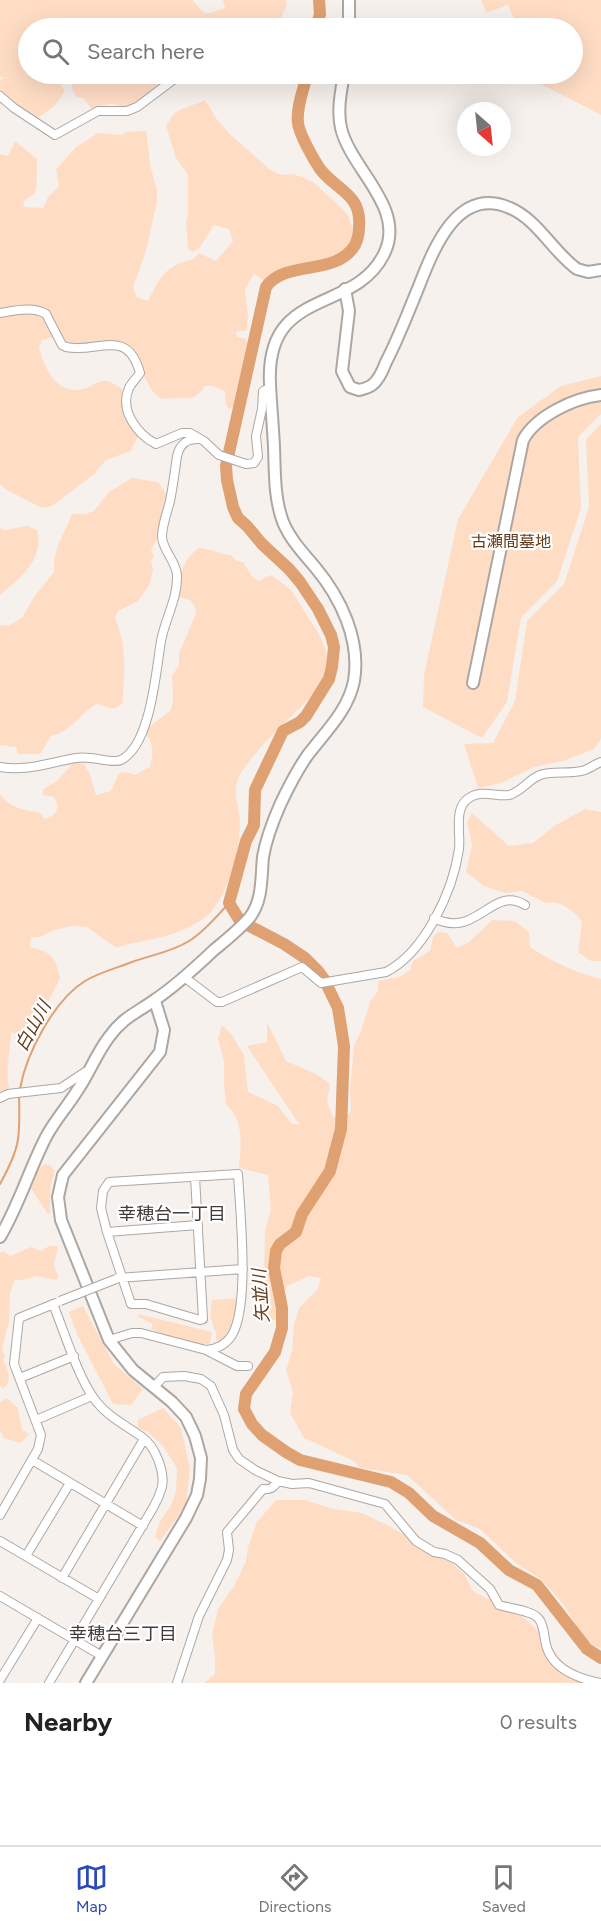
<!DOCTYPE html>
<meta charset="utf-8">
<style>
body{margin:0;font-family:Figtree,"Noto Sans JP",sans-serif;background:#f6f6f6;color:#222}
.compass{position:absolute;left:457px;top:102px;width:54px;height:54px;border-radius:50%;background:#fff;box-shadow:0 6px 24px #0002;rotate:153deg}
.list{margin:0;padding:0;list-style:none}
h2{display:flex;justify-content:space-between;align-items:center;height:78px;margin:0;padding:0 24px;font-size:26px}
h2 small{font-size:20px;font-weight:400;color:#767676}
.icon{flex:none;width:33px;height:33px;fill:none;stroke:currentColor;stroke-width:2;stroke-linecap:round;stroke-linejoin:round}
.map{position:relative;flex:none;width:601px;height:1683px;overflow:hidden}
.search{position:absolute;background:#fff;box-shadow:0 6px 24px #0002;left:18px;right:18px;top:18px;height:66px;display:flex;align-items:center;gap:15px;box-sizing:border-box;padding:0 21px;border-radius:33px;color:#767676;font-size:22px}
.sheet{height:162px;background:#fff}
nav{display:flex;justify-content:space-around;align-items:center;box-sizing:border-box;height:84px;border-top:2px solid #e0e0e0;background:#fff;font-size:16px;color:#767676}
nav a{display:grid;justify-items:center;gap:3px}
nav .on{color:#2c49b9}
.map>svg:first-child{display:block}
</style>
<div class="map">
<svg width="601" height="1683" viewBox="0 0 601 1683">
<rect width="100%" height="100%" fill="#f7f1ed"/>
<path fill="#ffddc5" d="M0 0H192L204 13H210L225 8 223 0H286L287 5 276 28H28V74H176C159 86 143 102 123 107 114 101 101 105 92 109L83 98 76 97 72 88 73 79 69 75 60 85 65 90C61 101 47 114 36 118L13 104 0 93V81L4 77H0Z
M481 0H601V115L541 84 536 74H572V28H518L508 5 486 13Z
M205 100 218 121 230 134 269 169 281 175 293 174 302 177 313 182 333 200 348 215 353 230 352 241 344 249 343 253C317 266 289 266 264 281L254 274 245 289 248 315 247 330 236 332 237 337 246 339 248 348 235 406 229 409 226 405 225 391 212 386H205C197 398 192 399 178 398 174 398 169 399 164 399 146 396 139 353 124 344 106 334 83 351 65 345L48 314 0 312V154L8 156 15 141 37 159C36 171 38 182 35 193L25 200 23 205 24 207 43 208 48 197 59 186 56 169 76 147 98 133 122 135 126 132 146 131 151 169 157 190V202L146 251 133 288 137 297 148 301C155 288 160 274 174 266 183 260 192 263 199 253L216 261 233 241 229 229 214 225 200 247 193 252 188 249 186 223 188 213V175L176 158 166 126C169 122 171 117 174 114 178 109 198 104 205 100Z
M30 311 44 314 53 337 42 340 39 347C44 368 57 396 84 389 91 387 98 380 106 381 111 381 117 386 122 389L139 434 131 451 106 460 93 475 52 506 42 508 5 489 0 484V316Z
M601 376V414L578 437 581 508 557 581 521 618 507 702 482 738 423 707 424 675 458 519 518 417 561 386Z
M601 424V739L594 749 563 761 534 767 501 783 478 788 464 744 493 743 515 701 527 621 564 584 589 507 586 439Z
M132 478 158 482 167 495 156 541 151 550 154 556 151 561 153 569 150 584 138 601 118 611 115 618C127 646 125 675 122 704L114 709 97 704C79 713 72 732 51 736L40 754H18L16 747 0 745V625L8 626 22 618 34 597 54 572C53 547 64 536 72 514H85L94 511 109 492Z
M27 526 37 530C45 558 20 579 0 595V528L5 530Z
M199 548C210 549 220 554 231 555L236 561 243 562 251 575 258 581 271 575C279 581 290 587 295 596 301 604 305 614 312 623 344 670 320 689 286 721 273 734 250 758 241 773 230 792 240 805 240 825 239 854 230 888 212 911 202 923 180 932 165 936 149 941 132 942 116 948L87 927 73 926 54 930 40 937H31L30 947C52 952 56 957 60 979L48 1002 35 1015 32 1037 22 1040 11 1031C11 1050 5 1070 9 1087L6 1092 0 1095V794C9 807 24 811 39 812L45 819 55 814 58 806 54 797 43 795V789L57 781 73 763H84L90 775 96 795 111 791 119 773 127 772 135 775 150 767C153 755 154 744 146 734L150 726 171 710 173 699 172 676 179 665V653L196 614 195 607 190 600 179 597C179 577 182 559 199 548Z
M585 809 601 812V961H591L578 952 582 922C575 911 559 899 545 903L522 891 505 893 484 886 466 872 472 845 467 822 472 813 509 846 533 843 554 826Z
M492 920 515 921 529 932 530 947C552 962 575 972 601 979V1648L593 1646 579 1630 564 1605 541 1579 516 1563 480 1529 456 1520 407 1475 360 1468 354 1461 304 1438 290 1413 293 1392 286 1370 292 1351 294 1325 299 1308 318 1289 321 1278 309 1276 287 1286 275 1320 266 1323 257 1307 264 1270 265 1231 271 1209 268 1175 239 1168C241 1146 244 1119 226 1104L224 1087V1062L218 1039 222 1025 232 1035 244 1055 248 1092 278 1106 292 1124H299L247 1046 267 1042V1022L286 1061 316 1074 330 1084 327 1102 333 1117 349 1114 351 1110 350 1089 354 1046 362 1028 370 1002 378 991V981L400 977 410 970 413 961 430 951 433 937 438 932 447 933 457 948 469 942Z
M44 1164 50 1165 55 1171C48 1190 51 1194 50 1213L48 1214 31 1189 35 1174Z
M49 1246H58L54 1265 58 1276 57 1280 35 1276 23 1280H15L10 1293 9 1321 2 1349 5 1357 3 1361C9 1370 12 1381 3 1389L0 1385V1253L3 1251 10 1256 31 1247 41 1251Z
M236 1298 241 1300 239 1327 219 1343 216 1339V1334L210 1316 212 1300Z
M83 1306 114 1364 143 1389 131 1405 113 1404 77 1334 69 1312Z
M138 1314 212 1332 210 1343C195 1349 166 1336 151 1329L153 1324 139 1317Z
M7 1398 18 1408 22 1430 29 1434 21 1443 4 1438 0 1430V1402Z
M163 1408 181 1428 190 1468 186 1506 160 1541 155 1537 160 1521 171 1505 176 1491 177 1468 163 1446 148 1432 138 1428V1420Z
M276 1500H305L334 1509 362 1513 387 1525 447 1558 464 1574 473 1591 486 1598 510 1605 546 1638 558 1656 570 1668 601 1683H204L215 1674V1657L212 1635 218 1609 234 1586 246 1561 248 1547 257 1522Z"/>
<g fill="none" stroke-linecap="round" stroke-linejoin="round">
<path stroke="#dfa072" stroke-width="2" d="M20 1089C26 1054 54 1000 85 981 100 972 117 968 132 962 151 955 172 952 189 941 204 932 217 916 229 903
M0 1184C21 1146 20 1137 19 1095"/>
<path stroke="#dfa072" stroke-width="12" d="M316 28 320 14 319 0
M307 74C304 89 296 107 298 123 299 134 314 160 320 169 337 191 362 194 359 227 359 233 358 239 355 245 336 277 286 259 266 287L226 466 227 480 233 507 238 518 247 526 262 544 289 569 300 582 318 609 331 635 334 647 332 667 329 679 306 716 300 722 283 731 255 790 254 825 246 841 229 903 240 921 284 944 305 958 318 971 324 979 338 1008 344 1046 341 1129 330 1171 302 1214 296 1232 280 1244 276 1251 274 1268 282 1308V1328L275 1352 246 1394 244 1409 252 1424 262 1435 286 1452 300 1460 391 1482 409 1493 433 1516 480 1543 509 1570 537 1585 587 1649 601 1658"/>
<defs>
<path id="street" d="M0 96 14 108 55 135 98 111H127L137 107 181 74
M0 313C14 311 33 306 46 314L62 345 66 347C97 354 127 326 140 373 137 378 132 382 129 388 119 410 137 434 156 444L182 433H190L204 441 219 455 246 464 254 463 258 457 256 436 262 409 263 391 270 388
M0 767C26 772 51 762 76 758 91 755 111 764 121 760 151 745 156 670 161 641 165 619 178 598 177 575 176 561 163 551 162 537 162 525 167 513 170 501 173 486 175 471 177 456 180 444 186 439 198 439
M434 918C477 940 492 884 525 905
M184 977 217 1002H222L302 967 321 983 386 972C425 952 453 891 459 849 461 833 453 808 469 798 482 789 495 797 509 795 520 793 529 779 540 775 554 770 570 775 585 770 590 768 596 764 601 762
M0 1098 8 1094 61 1088 85 1072
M107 1232 198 1225
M118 1278 243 1269
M109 1340 132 1333H141L206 1350C217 1349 226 1345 232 1335 250 1305 240 1211 238 1174L109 1182 103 1191 101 1208 107 1232 131 1304H146L200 1320 203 1319 195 1177
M206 1350 237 1366H248
M20 1378 74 1356
M154 1387 163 1377 184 1376 201 1379 211 1386 224 1415 233 1450 239 1459 255 1470 278 1481 292 1484 309 1483 385 1504 416 1541 434 1552 445 1554 458 1560 490 1589 499 1605C508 1608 533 1611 538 1618 544 1624 544 1637 546 1645 552 1669 579 1679 601 1683
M36 1420 92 1396
M32 1460 143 1526
M0 1515 38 1449 41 1435 14 1364 19 1318 56 1303
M0 1541 99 1599
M26 1556 70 1483
M62 1578 144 1439
M0 1596 102 1656
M0 1680 38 1618
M49 1683 153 1508C157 1501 160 1494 162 1487 165 1471 155 1446 142 1437 124 1424 106 1416 93 1397 77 1374 64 1331 53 1304
M177 1683 199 1616 227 1560 229 1550 227 1532 263 1489C271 1490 274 1487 278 1481"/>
<path id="secondary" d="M349 0V28
M345 289 349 311 342 371 350 387 359 390C363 389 368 388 372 385 379 380 383 370 386 362 398 339 407 315 417 291 432 253 456 184 510 208 538 220 553 252 577 269L588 272 601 270
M473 683 523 440C536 416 574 398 601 395
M0 1237C19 1205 29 1170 46 1137 55 1120 67 1107 77 1091 89 1074 96 1054 109 1037 123 1017 137 1013 156 999 177 985 196 967 214 950 226 940 240 929 250 917 263 900 261 877 263 857 266 839 273 821 280 805 288 788 296 772 307 756 325 732 348 711 354 681 361 639 340 597 315 567 303 553 290 539 283 522 274 498 275 472 274 447 273 426 271 405 270 384 265 286 354 315 384 254 407 208 351 170 341 128 337 110 341 91 344 74
M86 1683 186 1518 197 1495 200 1479 201 1458 195 1436 186 1417 172 1402 133 1370 109 1340 61 1220 58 1197 63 1175 160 1052 164 1030 155 1001"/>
</defs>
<use href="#street" stroke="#aca7a3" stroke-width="10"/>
<use href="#secondary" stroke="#aca7a3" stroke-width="14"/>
<use href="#street" stroke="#fff" stroke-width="8"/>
<use href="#secondary" stroke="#fff" stroke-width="10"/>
<defs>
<path id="street-bridge" d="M60 1301 116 1279"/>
</defs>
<use href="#street-bridge" stroke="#aca7a3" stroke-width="10" stroke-linecap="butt"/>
<use href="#street-bridge" stroke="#fff" stroke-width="8"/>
</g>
<g text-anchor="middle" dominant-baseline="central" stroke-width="4.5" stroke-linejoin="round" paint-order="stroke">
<g font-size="16" fill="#643b18" stroke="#fff">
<text x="511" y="541">古瀬間墓地</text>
</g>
<g font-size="18" font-style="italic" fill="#653c19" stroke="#fff">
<text transform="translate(33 1026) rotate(-61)">白山川</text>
<text transform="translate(261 1296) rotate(-94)">矢並川</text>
</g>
<g font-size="18" fill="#413c39" stroke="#fff">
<text x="172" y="1214">幸穂台一丁目</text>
<text x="123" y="1634">幸穂台三丁目</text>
</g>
</g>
</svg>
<svg class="compass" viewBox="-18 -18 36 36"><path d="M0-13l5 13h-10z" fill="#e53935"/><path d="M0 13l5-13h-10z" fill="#767676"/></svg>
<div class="search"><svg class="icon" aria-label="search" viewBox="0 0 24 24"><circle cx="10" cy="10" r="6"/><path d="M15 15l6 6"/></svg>Search here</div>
</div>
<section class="sheet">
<h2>Nearby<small>0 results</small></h2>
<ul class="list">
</ul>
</section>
<nav>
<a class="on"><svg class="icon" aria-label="map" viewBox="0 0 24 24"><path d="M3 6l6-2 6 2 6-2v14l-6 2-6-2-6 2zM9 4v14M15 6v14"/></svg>Map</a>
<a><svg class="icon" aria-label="directions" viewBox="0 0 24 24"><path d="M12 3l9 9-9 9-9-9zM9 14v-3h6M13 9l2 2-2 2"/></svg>Directions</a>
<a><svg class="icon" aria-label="saved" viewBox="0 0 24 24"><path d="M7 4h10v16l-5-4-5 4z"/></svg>Saved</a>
</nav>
